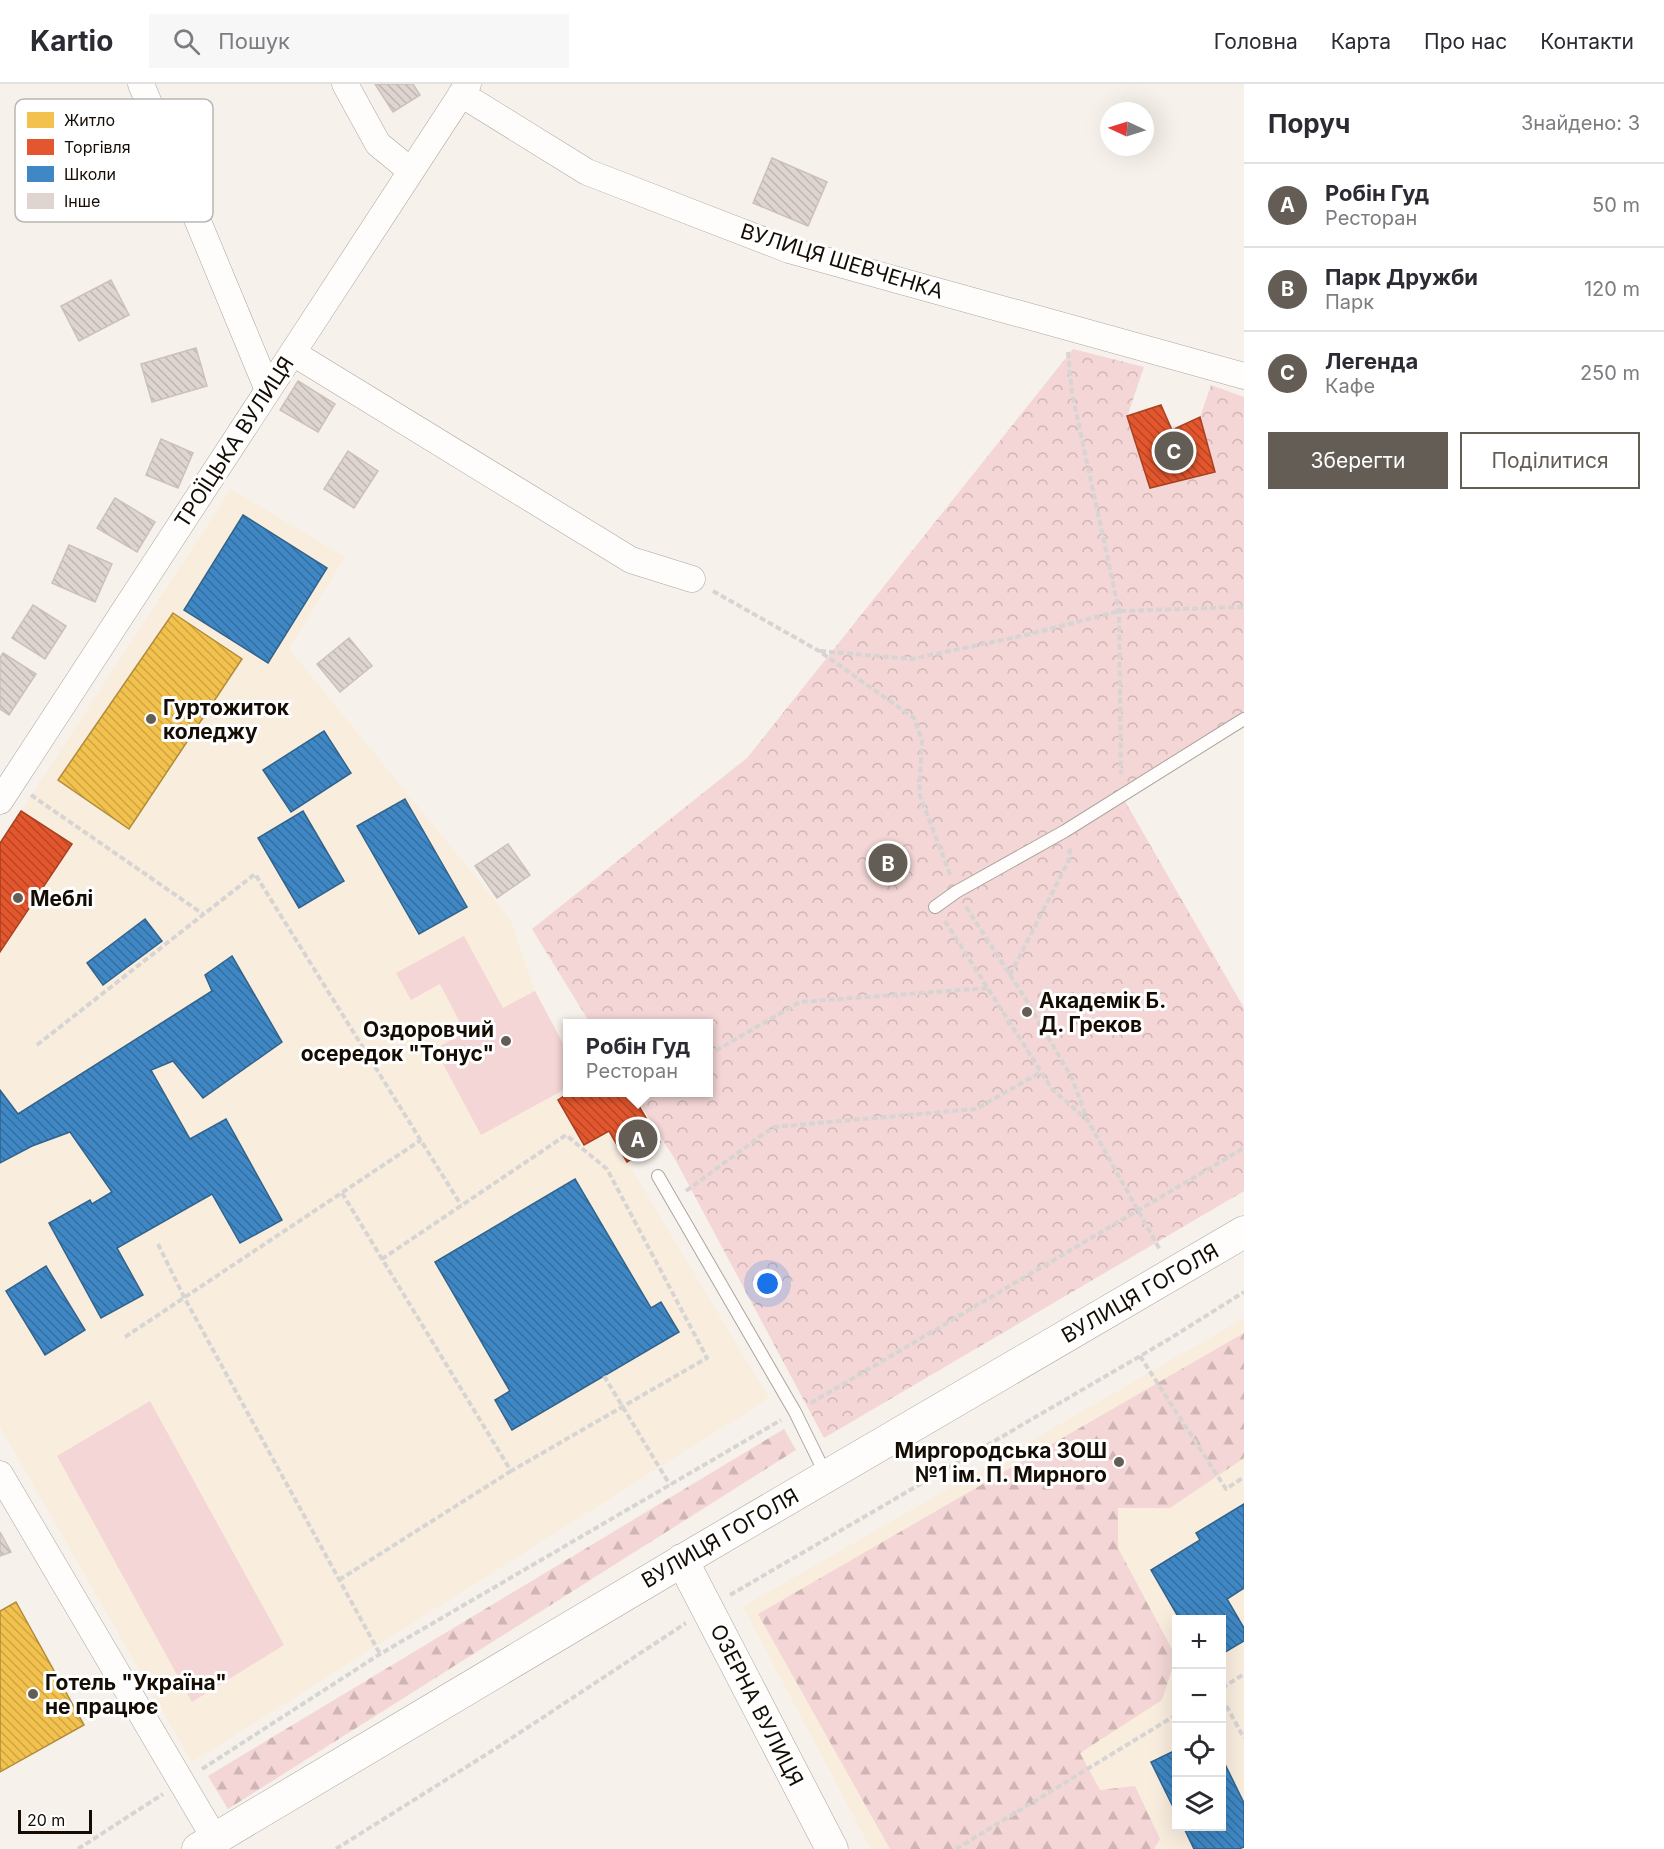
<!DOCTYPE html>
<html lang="uk">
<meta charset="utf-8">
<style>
body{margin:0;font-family:Inter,sans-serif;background:#f7f7f7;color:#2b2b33}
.controls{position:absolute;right:18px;bottom:18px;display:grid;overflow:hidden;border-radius:0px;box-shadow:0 6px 24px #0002}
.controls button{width:54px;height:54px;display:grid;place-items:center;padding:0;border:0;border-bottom:2px solid #e1e1e2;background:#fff;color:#2b2b33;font:30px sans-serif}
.compass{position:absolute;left:1100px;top:18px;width:54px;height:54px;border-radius:50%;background:#fff;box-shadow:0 6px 24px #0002;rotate:274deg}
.scale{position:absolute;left:18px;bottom:15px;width:74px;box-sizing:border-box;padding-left:6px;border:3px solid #150d04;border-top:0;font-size:16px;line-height:21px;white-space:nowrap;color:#150d04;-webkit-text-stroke:4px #fff;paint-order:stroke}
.you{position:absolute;left:768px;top:1200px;width:21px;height:21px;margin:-15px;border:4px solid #fff;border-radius:50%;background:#1a73e8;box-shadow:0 0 0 9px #1a73e833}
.badge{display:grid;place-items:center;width:39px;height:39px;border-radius:50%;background:#645d55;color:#fff;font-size:20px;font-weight:700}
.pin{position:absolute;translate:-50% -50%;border:3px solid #fff;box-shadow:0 2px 6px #0006}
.popup{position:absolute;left:563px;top:935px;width:150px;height:78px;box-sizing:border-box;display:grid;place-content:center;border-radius:0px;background:#fff;filter:drop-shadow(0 2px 4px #0005);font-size:20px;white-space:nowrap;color:#7c7c81}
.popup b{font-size:22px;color:#2b2b33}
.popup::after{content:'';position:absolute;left:50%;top:100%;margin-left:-12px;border:12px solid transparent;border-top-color:#fff}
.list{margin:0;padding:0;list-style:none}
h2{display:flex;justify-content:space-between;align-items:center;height:78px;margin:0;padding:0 24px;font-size:26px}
h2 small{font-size:20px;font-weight:400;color:#7c7c81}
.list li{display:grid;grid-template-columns:39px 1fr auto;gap:18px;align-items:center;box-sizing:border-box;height:84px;padding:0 24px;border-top:2px solid #e1e1e2}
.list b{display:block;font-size:22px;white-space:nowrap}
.list p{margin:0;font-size:20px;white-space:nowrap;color:#7c7c81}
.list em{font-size:20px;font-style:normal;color:#7c7c81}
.actions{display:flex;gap:12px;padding:18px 24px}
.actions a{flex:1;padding:14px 0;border:2px solid #645d55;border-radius:0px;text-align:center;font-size:21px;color:#645d55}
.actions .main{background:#645d55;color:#fff}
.icon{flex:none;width:33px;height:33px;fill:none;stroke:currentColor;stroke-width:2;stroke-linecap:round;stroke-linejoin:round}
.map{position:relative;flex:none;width:1244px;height:1765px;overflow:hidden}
header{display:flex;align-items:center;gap:36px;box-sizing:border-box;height:84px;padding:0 30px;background:#fff;border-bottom:2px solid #e1e1e2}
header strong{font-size:28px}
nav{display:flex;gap:33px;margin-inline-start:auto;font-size:21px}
.search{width:420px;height:54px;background:#f7f7f7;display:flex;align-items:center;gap:15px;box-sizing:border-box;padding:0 21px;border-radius:0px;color:#7c7c81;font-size:22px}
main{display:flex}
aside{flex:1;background:#fff}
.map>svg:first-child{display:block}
</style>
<header>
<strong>Kartio</strong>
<div class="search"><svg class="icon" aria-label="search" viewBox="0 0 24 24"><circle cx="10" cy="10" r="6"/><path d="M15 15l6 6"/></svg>Пошук</div>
<nav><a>Головна</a><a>Карта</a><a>Про нас</a><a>Контакти</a></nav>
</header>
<main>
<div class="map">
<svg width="1244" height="1765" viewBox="0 0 1244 1765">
<defs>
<pattern id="forest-firs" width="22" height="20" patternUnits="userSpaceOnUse" patternTransform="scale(1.5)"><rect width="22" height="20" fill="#f3d6d5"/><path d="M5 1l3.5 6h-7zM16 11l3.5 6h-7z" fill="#cfb6b5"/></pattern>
<pattern id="park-crowns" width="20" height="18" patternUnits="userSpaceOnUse" patternTransform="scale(1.5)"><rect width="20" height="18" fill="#f3d6d5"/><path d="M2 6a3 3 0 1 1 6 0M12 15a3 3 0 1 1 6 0" fill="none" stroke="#cfb6b5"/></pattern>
<pattern id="homes-back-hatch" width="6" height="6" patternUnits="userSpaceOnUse" patternTransform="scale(1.5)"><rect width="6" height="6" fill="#f2c14e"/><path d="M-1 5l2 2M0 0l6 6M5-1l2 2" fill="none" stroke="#cfa542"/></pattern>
<pattern id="shops-back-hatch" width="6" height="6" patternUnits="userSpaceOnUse" patternTransform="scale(1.5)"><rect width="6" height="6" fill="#e4572e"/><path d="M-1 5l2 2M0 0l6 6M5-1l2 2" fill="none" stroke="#b84625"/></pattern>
<pattern id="schools-back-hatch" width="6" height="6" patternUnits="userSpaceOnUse" patternTransform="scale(1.5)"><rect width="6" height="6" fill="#3f88c5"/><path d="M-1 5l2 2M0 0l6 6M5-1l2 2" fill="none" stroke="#346e9e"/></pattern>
<pattern id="building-back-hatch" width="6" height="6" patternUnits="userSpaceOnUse" patternTransform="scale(1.5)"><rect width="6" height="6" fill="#dfd5d0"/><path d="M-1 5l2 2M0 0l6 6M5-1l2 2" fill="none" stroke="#beb6b1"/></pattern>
</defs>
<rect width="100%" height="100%" fill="#f7f1eb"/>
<path fill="#f9edde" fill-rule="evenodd" d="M231 405 345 473 289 565 510 835 535 907 567 967V1004L556 1010 558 1016 584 1061 609 1047 769 1314 192 1678 0 1343V868L72 760 21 727Z
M1244 1234V1765H871L743 1523ZM1176 1536H1222V1742H1176Z"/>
<path fill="url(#forest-firs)" d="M1244 1249V1374L1170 1424H1118V1464L1176 1573 1162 1616 1080 1669 1100 1706 1135 1702 1160 1755 1154 1765H890L758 1530Z
M784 1345 796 1366 228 1725 208 1692Z"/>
<path fill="url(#park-crowns)" d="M1073 265 1144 283 1127 333 1150 404 1215 388 1200 333 1211 301 1244 313V634L1122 712 1244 924V1107L824 1354 676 1077 633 1009 708 1008V940L590 939 532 845 747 674Z"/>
<path fill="#f3d6d5" d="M464 852 503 924 535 907 567 967V1004L481 1051 435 965 465 948 440 900 411 916 396 889Z
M150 1317 284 1561 192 1618 57 1372Z"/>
<path fill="url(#homes-back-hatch)" stroke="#b08b38" stroke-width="1.5" d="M173 529 242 575 129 745 58 696Z
M16 1518 84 1641 0 1688V1527Z"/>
<path fill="url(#shops-back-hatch)" stroke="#a64121" stroke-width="1.5" d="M1161 321 1172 346 1200 333 1215 388 1150 404 1127 332Z
M21 727 72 760 0 868V759Z
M570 1008H631L660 1058 627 1078 609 1047 584 1061 558 1016Z"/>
<path fill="url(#schools-back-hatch)" stroke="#32638b" stroke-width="1.5" d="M243 431 327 484 268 579 184 526Z
M324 647 351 689 291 728 263 686Z
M405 715 467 823 419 850 357 742Z
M303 727 344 797 299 824 258 754Z
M145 835 162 857 103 901 87 879Z
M232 872 282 958 203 1014 173 977 151 986 190 1055 226 1035 282 1136 240 1159 212 1110 117 1164 143 1211 101 1234 49 1139 90 1116 92 1120 112 1108 70 1048 32 1062 0 1079V1006L18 1030 212 907 205 891Z
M575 1095 651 1224 661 1218 679 1248 512 1346 495 1316 510 1307 435 1178Z
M46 1182 85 1246 45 1271 6 1207Z
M1244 1420V1504L1227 1515 1244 1544V1557L1222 1570V1536H1180L1151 1486 1200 1456 1196 1449Z
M1176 1666V1729L1151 1678Z
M1222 1674 1244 1719V1763L1239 1765H1194L1183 1742H1222Z"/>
<path fill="url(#building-back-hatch)" stroke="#cbc1bc" stroke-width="1.5" d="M375 0H413L420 11 393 28Z
M772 74 827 98 808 142 753 119Z
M111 196 129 231 79 257 61 222Z
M196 264 207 302 152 318 141 280Z
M298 297 335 320 318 348 280 326Z
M161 355 193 369 178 404 146 391Z
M348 367 378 387 354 424 324 405Z
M115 414 155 438 137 468 97 444Z
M69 461 112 480 95 518 52 499Z
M33 521 66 542 45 575 12 554Z
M349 554 372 582 340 608 317 580Z
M3 569 36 590 9 631 0 625V574Z
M508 760 530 791 497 814 475 782Z
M0 1448 11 1468 0 1472Z"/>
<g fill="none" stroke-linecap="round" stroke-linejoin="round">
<defs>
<path id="service" d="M935 823 956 808 1065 747 1244 635
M658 1092 795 1328 826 1391"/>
<path id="minor" d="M141 0 268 306
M345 0 378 60 411 87
M461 10 587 88 789 166 1244 292
M293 269 631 476 692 495
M0 717 468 0
M0 1390 215 1755"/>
<path id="tertiary" d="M682 1476 832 1765
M198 1765 707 1462 1244 1148"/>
</defs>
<use href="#service" stroke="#aca59d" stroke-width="14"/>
<use href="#minor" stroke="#aca59d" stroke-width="27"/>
<use href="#tertiary" stroke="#aca59d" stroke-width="33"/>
<path stroke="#d7d5d3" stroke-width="4" stroke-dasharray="6 3" stroke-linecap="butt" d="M1068 268 1072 309 1119 527 1121 690
M713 507 819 567 914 634 922 656 919 709 951 793
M820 567 912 575 1026 551 1119 527 1244 523
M31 711 203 830
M966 823 1027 917 1072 994 1087 1035 1160 1166
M945 837 1052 1005 1086 1035
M1010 891 1069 776 1070 764
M37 961 255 790 461 1121
M708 971 800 918 988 904
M686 1107 773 1043 976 1025 1041 988
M342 1109 511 1387 707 1274 607 1085 566 1051 382 1175
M158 1160 184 1213 380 1570
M125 1253 421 1056
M1140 1272 1226 1405 1244 1393
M604 1292 670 1401
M811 1319 1244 1064
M339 1496 511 1387
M730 1511 1166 1257 1244 1208
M1222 1604 1244 1590
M1222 1614 1244 1654
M202 1685 380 1570 781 1336
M78 1765 163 1710
M336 1765 498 1663 686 1539
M956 1765 1176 1631"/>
<use href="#service" stroke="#fefdfc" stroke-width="12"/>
<use href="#minor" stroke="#fefdfc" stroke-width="26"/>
<use href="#tertiary" stroke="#fefdfc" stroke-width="32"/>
</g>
<g fill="#645d55" stroke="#fff" stroke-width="2">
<circle cx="151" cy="635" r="6"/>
<circle cx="18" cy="814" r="6"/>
<circle cx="1027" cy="928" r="6"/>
<circle cx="506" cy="957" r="6"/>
<circle cx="1119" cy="1378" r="6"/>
<circle cx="33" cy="1610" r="6"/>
</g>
<g text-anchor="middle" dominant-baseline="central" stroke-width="6" stroke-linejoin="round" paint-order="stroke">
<g font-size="21" fill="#150d04" stroke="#fff">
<text transform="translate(842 177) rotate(17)">ВУЛИЦЯ ШЕВЧЕНКА</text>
<text transform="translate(234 358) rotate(-57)">ТРОЇЦЬКА ВУЛИЦЯ</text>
<text transform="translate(1140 1209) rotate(-30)">ВУЛИЦЯ ГОГОЛЯ</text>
<text transform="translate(720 1454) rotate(-30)">ВУЛИЦЯ ГОГОЛЯ</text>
<text transform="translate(757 1621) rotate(63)">ОЗЕРНА ВУЛИЦЯ</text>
</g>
<g font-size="21" font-weight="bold" fill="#150d04" stroke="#fff" text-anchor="start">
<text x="163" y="623">Гуртожиток<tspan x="163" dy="24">коледжу</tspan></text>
<text x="30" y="814">Меблі</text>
<text x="1039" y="916">Академік Б.<tspan x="1039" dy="24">Д. Греков</tspan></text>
<text x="494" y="945" text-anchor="end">Оздоровчий<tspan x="494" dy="24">осередок "Тонус"</tspan></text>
<text x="1107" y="1366" text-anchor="end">Миргородська ЗОШ<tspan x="1107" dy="24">№1 ім. П. Мирного</tspan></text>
<text x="45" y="1598">Готель "Україна"<tspan x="45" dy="24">не працює</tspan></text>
</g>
</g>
<rect x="15" y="15" width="198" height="123" rx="9" fill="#fff" stroke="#b9b6b4" stroke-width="1.5"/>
<rect x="27" y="28" width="27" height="16" fill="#f2c14e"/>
<rect x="27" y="55" width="27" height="16" fill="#e4572e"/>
<rect x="27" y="82" width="27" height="16" fill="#3f88c5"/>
<rect x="27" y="109" width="27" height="16" fill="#dfd5d0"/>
<g font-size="16" fill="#150d04">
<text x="64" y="42">Житло</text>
<text x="64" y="69">Торгівля</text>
<text x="64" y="96">Школи</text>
<text x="64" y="123">Інше</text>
</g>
</svg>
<div class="controls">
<button>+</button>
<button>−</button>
<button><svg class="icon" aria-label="locate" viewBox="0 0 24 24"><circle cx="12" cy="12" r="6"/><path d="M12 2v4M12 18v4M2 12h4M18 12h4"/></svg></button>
<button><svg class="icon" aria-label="layers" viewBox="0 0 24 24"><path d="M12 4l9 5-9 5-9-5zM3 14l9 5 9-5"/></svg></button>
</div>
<svg class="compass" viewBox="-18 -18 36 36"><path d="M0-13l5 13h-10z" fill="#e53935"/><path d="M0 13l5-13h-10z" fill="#7c7c81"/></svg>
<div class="scale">20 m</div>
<div class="you"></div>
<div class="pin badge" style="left:638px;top:1055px">A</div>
<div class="popup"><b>Робін Гуд</b>Ресторан</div>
<div class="pin badge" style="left:888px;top:779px">B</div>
<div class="pin badge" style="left:1174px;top:367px">C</div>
</div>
<aside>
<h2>Поруч<small>Знайдено: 3</small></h2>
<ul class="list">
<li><span class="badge">A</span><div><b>Робін Гуд</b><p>Ресторан</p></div><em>50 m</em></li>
<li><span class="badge">B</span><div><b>Парк Дружби</b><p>Парк</p></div><em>120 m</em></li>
<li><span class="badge">C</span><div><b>Легенда</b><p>Кафе</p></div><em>250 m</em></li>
</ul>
<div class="actions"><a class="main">Зберегти</a><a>Поділитися</a></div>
</aside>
</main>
